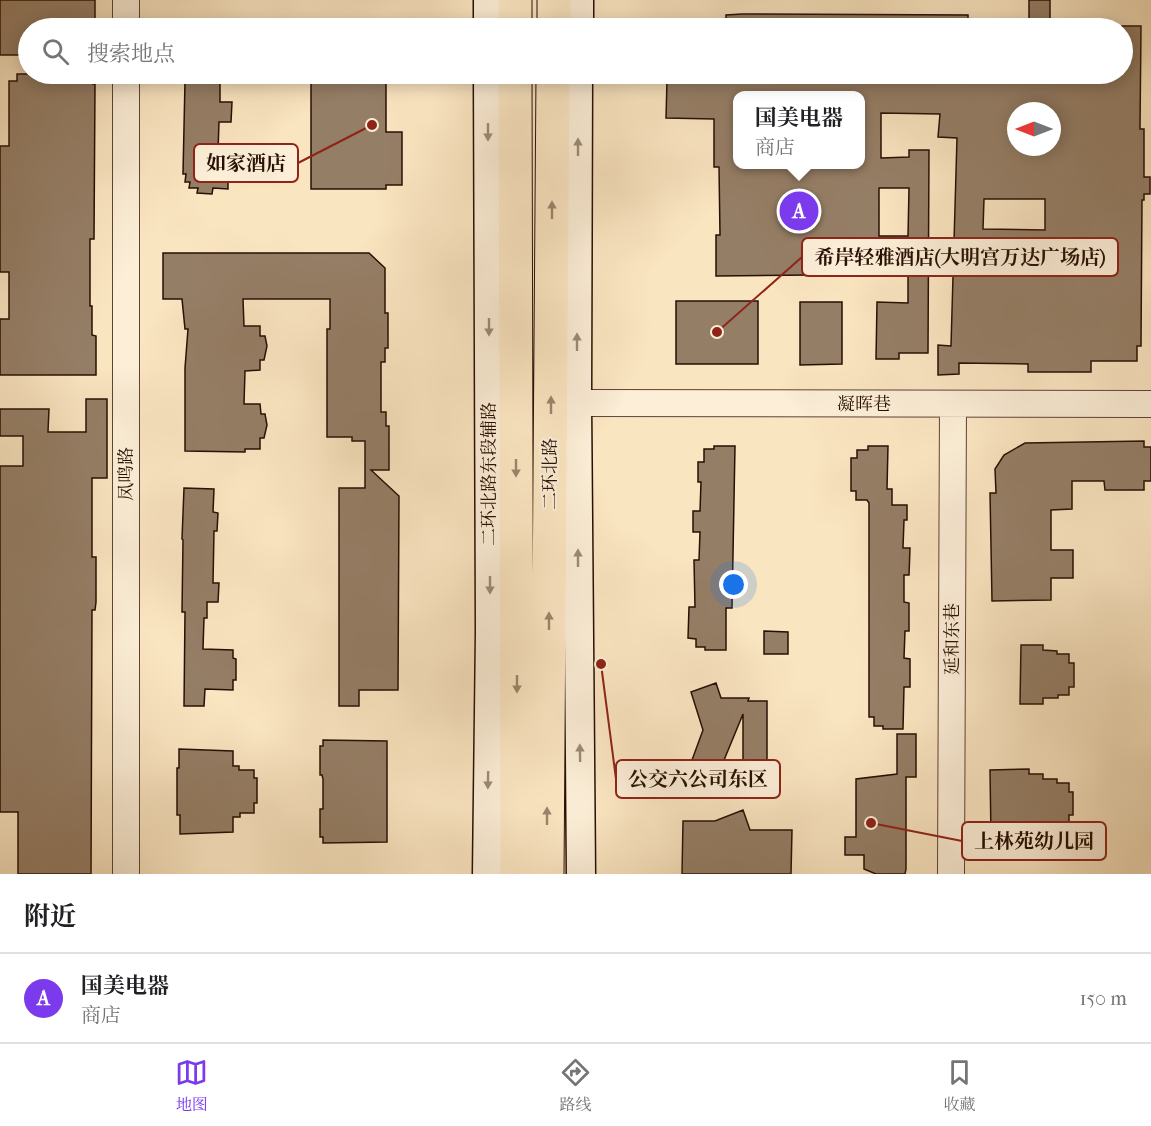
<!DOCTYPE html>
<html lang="zh">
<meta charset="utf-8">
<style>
body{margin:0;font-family:"IM FELL French Canon","Noto Serif SC",serif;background:#f2f2f2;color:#202124}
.compass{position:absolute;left:1007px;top:102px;width:54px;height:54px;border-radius:50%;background:#fff;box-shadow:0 3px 15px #0003;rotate:270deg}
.you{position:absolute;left:734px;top:585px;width:21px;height:21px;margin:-15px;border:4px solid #fff;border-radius:50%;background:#1a73e8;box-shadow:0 0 0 9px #1a73e833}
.badge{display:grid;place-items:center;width:39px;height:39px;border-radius:50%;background:#7c3aed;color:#fff;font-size:20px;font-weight:700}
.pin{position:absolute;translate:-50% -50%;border:3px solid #fff;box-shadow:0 2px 6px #0006}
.popup{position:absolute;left:733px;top:91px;width:132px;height:78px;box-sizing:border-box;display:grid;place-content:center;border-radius:12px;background:#fff;filter:drop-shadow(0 2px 4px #0005);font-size:20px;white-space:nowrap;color:#757577}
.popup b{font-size:22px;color:#202124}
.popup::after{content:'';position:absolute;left:50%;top:100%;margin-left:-12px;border:12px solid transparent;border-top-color:#fff}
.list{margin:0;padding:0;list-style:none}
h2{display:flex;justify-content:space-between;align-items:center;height:78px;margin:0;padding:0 24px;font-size:26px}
h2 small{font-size:20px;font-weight:400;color:#757577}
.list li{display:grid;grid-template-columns:39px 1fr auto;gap:18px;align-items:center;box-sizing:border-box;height:90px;padding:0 24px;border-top:2px solid #e0e0e0}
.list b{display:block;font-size:22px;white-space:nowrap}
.list p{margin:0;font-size:20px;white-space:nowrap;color:#757577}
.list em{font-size:20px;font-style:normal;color:#757577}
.icon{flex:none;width:33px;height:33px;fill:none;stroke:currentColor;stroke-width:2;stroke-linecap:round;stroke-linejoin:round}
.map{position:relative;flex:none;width:1151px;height:874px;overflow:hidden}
.search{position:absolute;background:#fff;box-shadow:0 3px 15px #0003;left:18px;right:18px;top:18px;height:66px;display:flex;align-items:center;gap:15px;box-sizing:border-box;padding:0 21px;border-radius:33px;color:#757577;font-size:22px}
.sheet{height:168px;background:#fff}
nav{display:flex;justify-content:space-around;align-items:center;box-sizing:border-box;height:84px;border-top:2px solid #e0e0e0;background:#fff;font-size:16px;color:#757577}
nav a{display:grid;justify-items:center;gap:3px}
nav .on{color:#7c3aed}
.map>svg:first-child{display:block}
</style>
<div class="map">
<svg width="1151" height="874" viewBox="0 0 1151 874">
<rect width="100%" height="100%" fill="#fae5c1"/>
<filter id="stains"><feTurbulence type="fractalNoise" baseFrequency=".00333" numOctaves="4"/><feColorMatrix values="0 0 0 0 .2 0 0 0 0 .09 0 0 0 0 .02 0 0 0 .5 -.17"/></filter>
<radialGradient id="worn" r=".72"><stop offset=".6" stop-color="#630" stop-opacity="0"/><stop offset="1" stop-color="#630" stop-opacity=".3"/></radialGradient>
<path fill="#957e66" stroke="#270f03" stroke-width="1.5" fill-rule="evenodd" d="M0 0H95V28H28V55H0Z
M1029 0H1050V28H1029Z
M742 14 968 15V28H726V15Z
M1122 26H1141L1140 129H1144V177H1150V194H1144V200H1142L1141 346H1137V361H1091V372H1028V364L959 363V374L938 375V345L951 346 957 138 938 137 940 114 881 113V158L909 157V150H929L928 353H899V359H876L877 302 908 303V274L716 276V235H720L719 167H714V119L666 118 667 80H713V74H1122ZM738 96H861V165H738ZM1016 111H1052V147H1016ZM879 188H909L908 236H879ZM984 199H1045V230L983 229Z
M17 74H93V84H95L94 239H90V306H92V335L96 336V375H0V319H9V272H0V146H9V81H17Z
M189 74H220V102H232L231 122H219L218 152H228V162H232V179H228V189L213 188 212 194 197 193 198 188H189L190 182H185L186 174H183L185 81H189Z
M311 74H386V132H402V185H386V189H311Z
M163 253H369L385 268V313H388V348H385V362H381V412H386V426H389V470H371L399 496 398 690H359V706H339V488H365V441H352V437H327V329H330V299H243L244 326H260V336H265L267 346 264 360H260V370L245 371 244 404H260L261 414H265L267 425 264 438H260V449H245V452L185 451V368L188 329H185L182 299H163Z
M676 301H758V364H676Z
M800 302H842V364L800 365Z
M86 399H107V478H92V557H96V602L95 610H92L91 874H18V812H0V466H23V436H0V409H49L48 432H86Z
M1144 441V447H1151V481H1144V490H1105L1104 481H1072V509L1051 510V550H1073V578H1051V600L992 601 990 493H996L995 469 1004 455 1025 443Z
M714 446H735L732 608H726V650H705V647H696V639L688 638 689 607H695L694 560H699L700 532H693V511H700L701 482H698V462H704V449H714Z
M868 446H888L887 489H892V505H907V520H904L903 548H910L909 575H904V602L909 603V631H905L904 658 910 659V687H904L903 729H883V726H874V717H869V503L867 500H856V491H851V458H857V450H868Z
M184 488 214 489 213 512 218 513 217 531H214L213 583H219L218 602H207V618H204L203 649 233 650V658L236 659V680H233V690L205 689 204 706H184L185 612H182L183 540 182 539Z
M764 631 788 632V654H764Z
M1021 645H1043V650L1057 651V654H1069V663H1074V687H1069V695H1058V698H1043V704H1020Z
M716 683 721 698H749L748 701H767V763H743V714L715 782 688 771 703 730 691 692Z
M897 734H916V777H906V869L905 874H876L864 869V855H845V837H856V779L897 774Z
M323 740 387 741V842L323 843V837H320V809H323V779L322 775H320V746H323Z
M179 749 233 751V766H239V770H254V778H257V803H254V813H240V817H233V832L180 834V815H177V768H179Z
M1029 769V774H1043V779H1057V783H1069V792H1073V815H1069V824H1058V827H1043V833H1029V837H991L990 770Z
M743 810 750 830H792L791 874H682L683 821H715Z"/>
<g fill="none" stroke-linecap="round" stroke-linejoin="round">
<defs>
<path id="tertiary" d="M126 28V0
M577 403 1151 404
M126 874V74
M951 874 953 404"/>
<path id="secondary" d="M488 0V28
M579 28V0
M578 74 577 403 581 874
M487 874 490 632 488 74"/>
<path id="trunk" d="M515 0V28
M554 28V0
M515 74 517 874
M547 874 553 74"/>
</defs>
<use href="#tertiary" stroke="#5c4432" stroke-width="28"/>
<use href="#secondary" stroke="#270f03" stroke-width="31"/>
<use href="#trunk" stroke="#270f03" stroke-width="35"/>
<use href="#tertiary" stroke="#fceed7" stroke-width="26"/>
<use href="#secondary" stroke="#fceed7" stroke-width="28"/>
<use href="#trunk" stroke="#fae5c1" stroke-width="33"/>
</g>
<defs><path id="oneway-solid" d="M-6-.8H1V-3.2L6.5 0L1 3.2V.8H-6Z" transform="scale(1.5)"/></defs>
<g fill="#9c8a78">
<use href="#oneway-solid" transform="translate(488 132) rotate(90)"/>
<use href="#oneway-solid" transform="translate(578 147) rotate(-90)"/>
<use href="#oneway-solid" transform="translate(489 327) rotate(90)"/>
<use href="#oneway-solid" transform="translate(577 342) rotate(-90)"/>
<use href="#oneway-solid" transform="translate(578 558) rotate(-90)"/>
<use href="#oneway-solid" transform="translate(490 585) rotate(90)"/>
<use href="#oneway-solid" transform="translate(580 753) rotate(-91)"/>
<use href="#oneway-solid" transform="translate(488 780) rotate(91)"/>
</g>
<g fill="#9b856c">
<use href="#oneway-solid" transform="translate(552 210) rotate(-90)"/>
<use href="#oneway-solid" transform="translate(551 405) rotate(-90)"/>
<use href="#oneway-solid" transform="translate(516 468) rotate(90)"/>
<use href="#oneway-solid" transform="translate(549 621) rotate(-90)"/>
<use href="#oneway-solid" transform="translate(517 684) rotate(90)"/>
<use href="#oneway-solid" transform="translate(547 816) rotate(-90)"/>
</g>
<g text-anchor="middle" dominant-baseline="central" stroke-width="4.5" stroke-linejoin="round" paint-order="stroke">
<g font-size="18" fill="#270f03" stroke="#fceed7">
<text x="864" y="404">凝晖巷</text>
<text transform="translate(126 474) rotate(-90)">凤鸣路</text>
<text transform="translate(489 474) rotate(-90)">二环北路东段辅路</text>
<text transform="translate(550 474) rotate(-90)">二环北路</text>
<text transform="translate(952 639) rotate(-90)">延和东巷</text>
</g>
</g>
<path fill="none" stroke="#8f2418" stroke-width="2" d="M372 125L298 163M717 332L802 257M601 664L616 779M871 823L962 841"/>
<g fill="#8f2418" stroke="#fceed7" stroke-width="2">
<circle cx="372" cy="125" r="6"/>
<circle cx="717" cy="332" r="6"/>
<circle cx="601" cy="664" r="6"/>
<circle cx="871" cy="823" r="6"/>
</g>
<g fill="#fceed7" stroke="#8f2418" stroke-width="2">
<rect x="194" y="144" width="104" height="38" rx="6"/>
<rect x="802" y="238" width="316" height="38" rx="6"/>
<rect x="616" y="760" width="164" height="38" rx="6"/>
<rect x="962" y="822" width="144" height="38" rx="6"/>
</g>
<g font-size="20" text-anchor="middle" font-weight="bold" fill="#270f03">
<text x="246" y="170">如家酒店</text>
<text x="960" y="264">希岸轻雅酒店(大明宫万达广场店)</text>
<text x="698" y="786">公交六公司东区</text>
<text x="1034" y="848">上林苑幼儿园</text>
</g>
<rect width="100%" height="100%" filter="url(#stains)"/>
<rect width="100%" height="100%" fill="url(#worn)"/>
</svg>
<svg class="compass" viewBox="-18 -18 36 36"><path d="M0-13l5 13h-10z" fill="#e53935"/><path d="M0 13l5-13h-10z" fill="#757577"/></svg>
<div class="you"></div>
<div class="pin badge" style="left:799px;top:211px">A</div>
<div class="popup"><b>国美电器</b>商店</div>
<div class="search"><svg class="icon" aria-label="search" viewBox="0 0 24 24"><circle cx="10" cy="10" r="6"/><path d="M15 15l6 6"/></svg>搜索地点</div>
</div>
<section class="sheet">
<h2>附近<small></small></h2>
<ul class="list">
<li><span class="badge">A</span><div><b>国美电器</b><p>商店</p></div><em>150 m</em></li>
</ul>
</section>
<nav>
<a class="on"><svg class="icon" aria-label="map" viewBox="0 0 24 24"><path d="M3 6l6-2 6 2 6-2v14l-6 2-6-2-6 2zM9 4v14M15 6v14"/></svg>地图</a>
<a><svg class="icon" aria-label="directions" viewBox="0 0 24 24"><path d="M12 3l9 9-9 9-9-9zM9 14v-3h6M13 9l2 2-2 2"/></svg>路线</a>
<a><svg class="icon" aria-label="saved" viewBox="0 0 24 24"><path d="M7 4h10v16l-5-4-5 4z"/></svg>收藏</a>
</nav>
